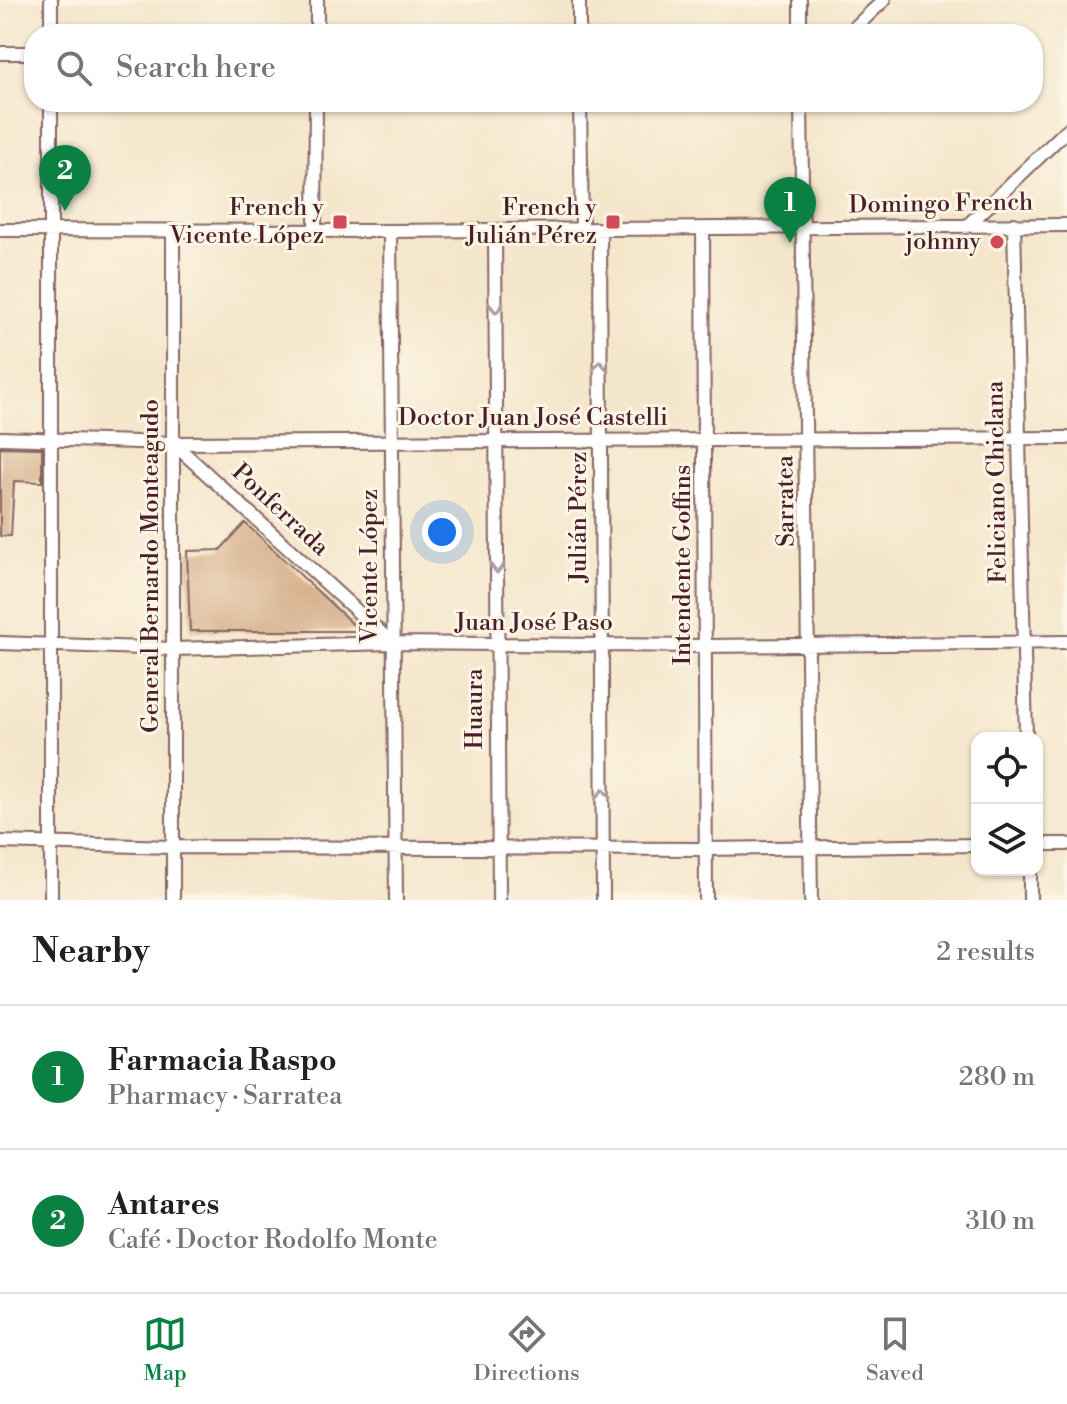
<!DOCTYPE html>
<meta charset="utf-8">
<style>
body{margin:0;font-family:"Libre Bodoni",serif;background:#f2f2f2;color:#202124}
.controls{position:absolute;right:24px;bottom:24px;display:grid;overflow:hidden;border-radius:16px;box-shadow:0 2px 6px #0004}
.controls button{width:72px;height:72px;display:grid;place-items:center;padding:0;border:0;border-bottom:2px solid #e0e0e0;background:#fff;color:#202124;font:40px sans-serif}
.you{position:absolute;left:442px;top:532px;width:28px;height:28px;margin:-20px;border:6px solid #fff;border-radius:50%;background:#1a73e8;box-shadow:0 0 0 12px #1a73e833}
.badge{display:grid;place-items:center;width:52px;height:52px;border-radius:50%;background:#0b8043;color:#fff;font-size:26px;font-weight:700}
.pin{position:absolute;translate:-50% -66px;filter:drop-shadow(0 2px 4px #0008)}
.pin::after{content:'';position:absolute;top:42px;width:28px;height:24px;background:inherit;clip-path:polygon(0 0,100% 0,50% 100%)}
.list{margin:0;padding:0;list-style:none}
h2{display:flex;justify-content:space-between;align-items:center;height:104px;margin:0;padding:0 32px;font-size:34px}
h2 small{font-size:26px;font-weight:400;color:#757577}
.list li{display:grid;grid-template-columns:52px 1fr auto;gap:24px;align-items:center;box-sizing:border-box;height:144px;padding:0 32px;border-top:2px solid #e0e0e0}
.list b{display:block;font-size:30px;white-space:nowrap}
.list p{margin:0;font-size:26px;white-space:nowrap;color:#757577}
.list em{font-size:26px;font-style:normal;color:#757577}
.icon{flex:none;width:44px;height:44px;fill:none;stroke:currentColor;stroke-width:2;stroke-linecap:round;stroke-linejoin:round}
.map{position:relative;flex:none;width:1067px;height:900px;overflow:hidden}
.search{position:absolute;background:#fff;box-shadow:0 2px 6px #0004;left:24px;right:24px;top:24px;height:88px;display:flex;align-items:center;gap:20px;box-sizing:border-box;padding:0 28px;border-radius:32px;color:#757577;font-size:30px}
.sheet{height:392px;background:#fff}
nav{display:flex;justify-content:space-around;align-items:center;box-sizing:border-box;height:112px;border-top:2px solid #e0e0e0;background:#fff;font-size:22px;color:#757577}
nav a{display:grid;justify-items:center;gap:4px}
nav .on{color:#0b8043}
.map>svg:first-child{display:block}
</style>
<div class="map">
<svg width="1067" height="900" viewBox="0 0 1067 900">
<rect width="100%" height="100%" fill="#fcf5e5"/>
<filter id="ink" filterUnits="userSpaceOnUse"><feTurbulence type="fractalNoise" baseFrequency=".0125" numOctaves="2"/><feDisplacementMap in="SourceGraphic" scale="16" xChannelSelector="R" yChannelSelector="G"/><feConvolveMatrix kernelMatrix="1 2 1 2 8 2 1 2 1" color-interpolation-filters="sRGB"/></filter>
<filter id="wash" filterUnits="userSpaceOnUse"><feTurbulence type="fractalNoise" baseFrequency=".006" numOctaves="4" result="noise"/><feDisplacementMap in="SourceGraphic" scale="32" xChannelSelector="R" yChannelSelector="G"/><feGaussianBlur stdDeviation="1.8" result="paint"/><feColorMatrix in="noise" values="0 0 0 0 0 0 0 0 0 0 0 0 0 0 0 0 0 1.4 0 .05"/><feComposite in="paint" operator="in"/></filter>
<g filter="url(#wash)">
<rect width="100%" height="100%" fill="#f4e6cb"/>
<g id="blocks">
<path fill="#d5ae89" d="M0 447 42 448V482L14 481 11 536H0Z
M245 523 360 631H190L187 551 220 550Z"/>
</g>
</g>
<g filter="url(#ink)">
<use href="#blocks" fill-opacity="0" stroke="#866563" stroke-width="2"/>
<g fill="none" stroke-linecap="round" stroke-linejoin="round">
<defs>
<path id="minor" d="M800 0V34
M51 34V0
M317 34V0
M579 34V0
M848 34 884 0
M0 53H34
M580 102 582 230
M801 102 811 900
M1014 224 1026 738
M966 227 1067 130
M703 229 706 900
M0 230 390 231 1067 225
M495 230 499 900
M600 230 603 900
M315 231 316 102
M390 231 396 900
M0 438 173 443 1067 438
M173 443 392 643
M0 643 173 649 392 643 705 646 1067 642
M0 842 172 847 705 849 977 845
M1037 844H1067
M1030 870V900
M51 900V102
M173 900V232"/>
</defs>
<use href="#minor" stroke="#866563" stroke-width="16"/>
<use href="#minor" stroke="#fff" stroke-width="12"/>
</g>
<defs><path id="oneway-chevron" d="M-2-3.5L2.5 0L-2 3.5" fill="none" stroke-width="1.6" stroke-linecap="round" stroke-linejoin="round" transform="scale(2)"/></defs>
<g stroke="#ae9aa0">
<use href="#oneway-chevron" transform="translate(496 308) rotate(90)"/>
<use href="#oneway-chevron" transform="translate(600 366) rotate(-90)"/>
<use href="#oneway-chevron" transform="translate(497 568) rotate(90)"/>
<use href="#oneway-chevron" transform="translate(603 794) rotate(-91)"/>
</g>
</g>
<g fill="#d1495b" stroke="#fcf5e5" stroke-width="3">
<rect x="332" y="214" width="16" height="16" rx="4"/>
<rect x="605" y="214" width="16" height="16" rx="4"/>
<circle cx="997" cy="242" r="8"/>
</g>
<g text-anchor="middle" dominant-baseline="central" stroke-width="6" stroke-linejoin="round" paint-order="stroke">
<g font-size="24" fill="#4a1f2b" stroke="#fcf5e5">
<text transform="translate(941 204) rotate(-1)">Domingo French</text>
<text x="533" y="418">Doctor Juan José Castelli</text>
<text transform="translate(997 482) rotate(-91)">Feliciano Chiclana</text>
<text transform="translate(786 501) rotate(-91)">Sarratea</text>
<text transform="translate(280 510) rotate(43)">Ponferrada</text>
<text transform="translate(579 517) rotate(-90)">Julián Pérez</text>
<text transform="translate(683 565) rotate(-90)">Intendente Goffins</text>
<text transform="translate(151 566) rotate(-90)">General Bernardo Monteagudo</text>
<text transform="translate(370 566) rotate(-90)">Vicente López</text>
<text x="534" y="623">Juan José Paso</text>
<text transform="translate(475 709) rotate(-90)">Huaura</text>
</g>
<g font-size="24" fill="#4a1f2b" stroke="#fcf5e5" text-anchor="end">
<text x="324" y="208">French y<tspan x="324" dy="28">Vicente López</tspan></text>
<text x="597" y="208">French y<tspan x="597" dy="28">Julián Pérez</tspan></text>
<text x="981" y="242">johnny</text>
</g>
</g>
</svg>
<div class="controls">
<button><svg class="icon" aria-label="locate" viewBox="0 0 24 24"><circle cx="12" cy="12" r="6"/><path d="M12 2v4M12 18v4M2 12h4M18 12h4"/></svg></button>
<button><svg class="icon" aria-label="layers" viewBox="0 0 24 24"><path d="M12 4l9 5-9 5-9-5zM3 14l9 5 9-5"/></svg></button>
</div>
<div class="you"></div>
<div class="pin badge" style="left:790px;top:243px">1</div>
<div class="pin badge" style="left:65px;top:211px">2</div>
<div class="search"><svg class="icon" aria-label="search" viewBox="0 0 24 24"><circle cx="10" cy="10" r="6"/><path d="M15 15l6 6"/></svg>Search here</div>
</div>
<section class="sheet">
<h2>Nearby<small>2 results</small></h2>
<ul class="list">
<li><span class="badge">1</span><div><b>Farmacia Raspo</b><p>Pharmacy · Sarratea</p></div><em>280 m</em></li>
<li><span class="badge">2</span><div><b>Antares</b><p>Café · Doctor Rodolfo Monte</p></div><em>310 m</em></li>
</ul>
</section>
<nav>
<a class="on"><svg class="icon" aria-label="map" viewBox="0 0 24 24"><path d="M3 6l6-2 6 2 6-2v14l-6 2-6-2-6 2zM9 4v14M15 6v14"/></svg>Map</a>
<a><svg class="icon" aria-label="directions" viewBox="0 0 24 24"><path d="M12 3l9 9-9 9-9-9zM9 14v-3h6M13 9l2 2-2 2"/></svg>Directions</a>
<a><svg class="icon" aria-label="saved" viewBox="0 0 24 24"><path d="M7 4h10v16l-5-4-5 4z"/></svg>Saved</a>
</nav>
